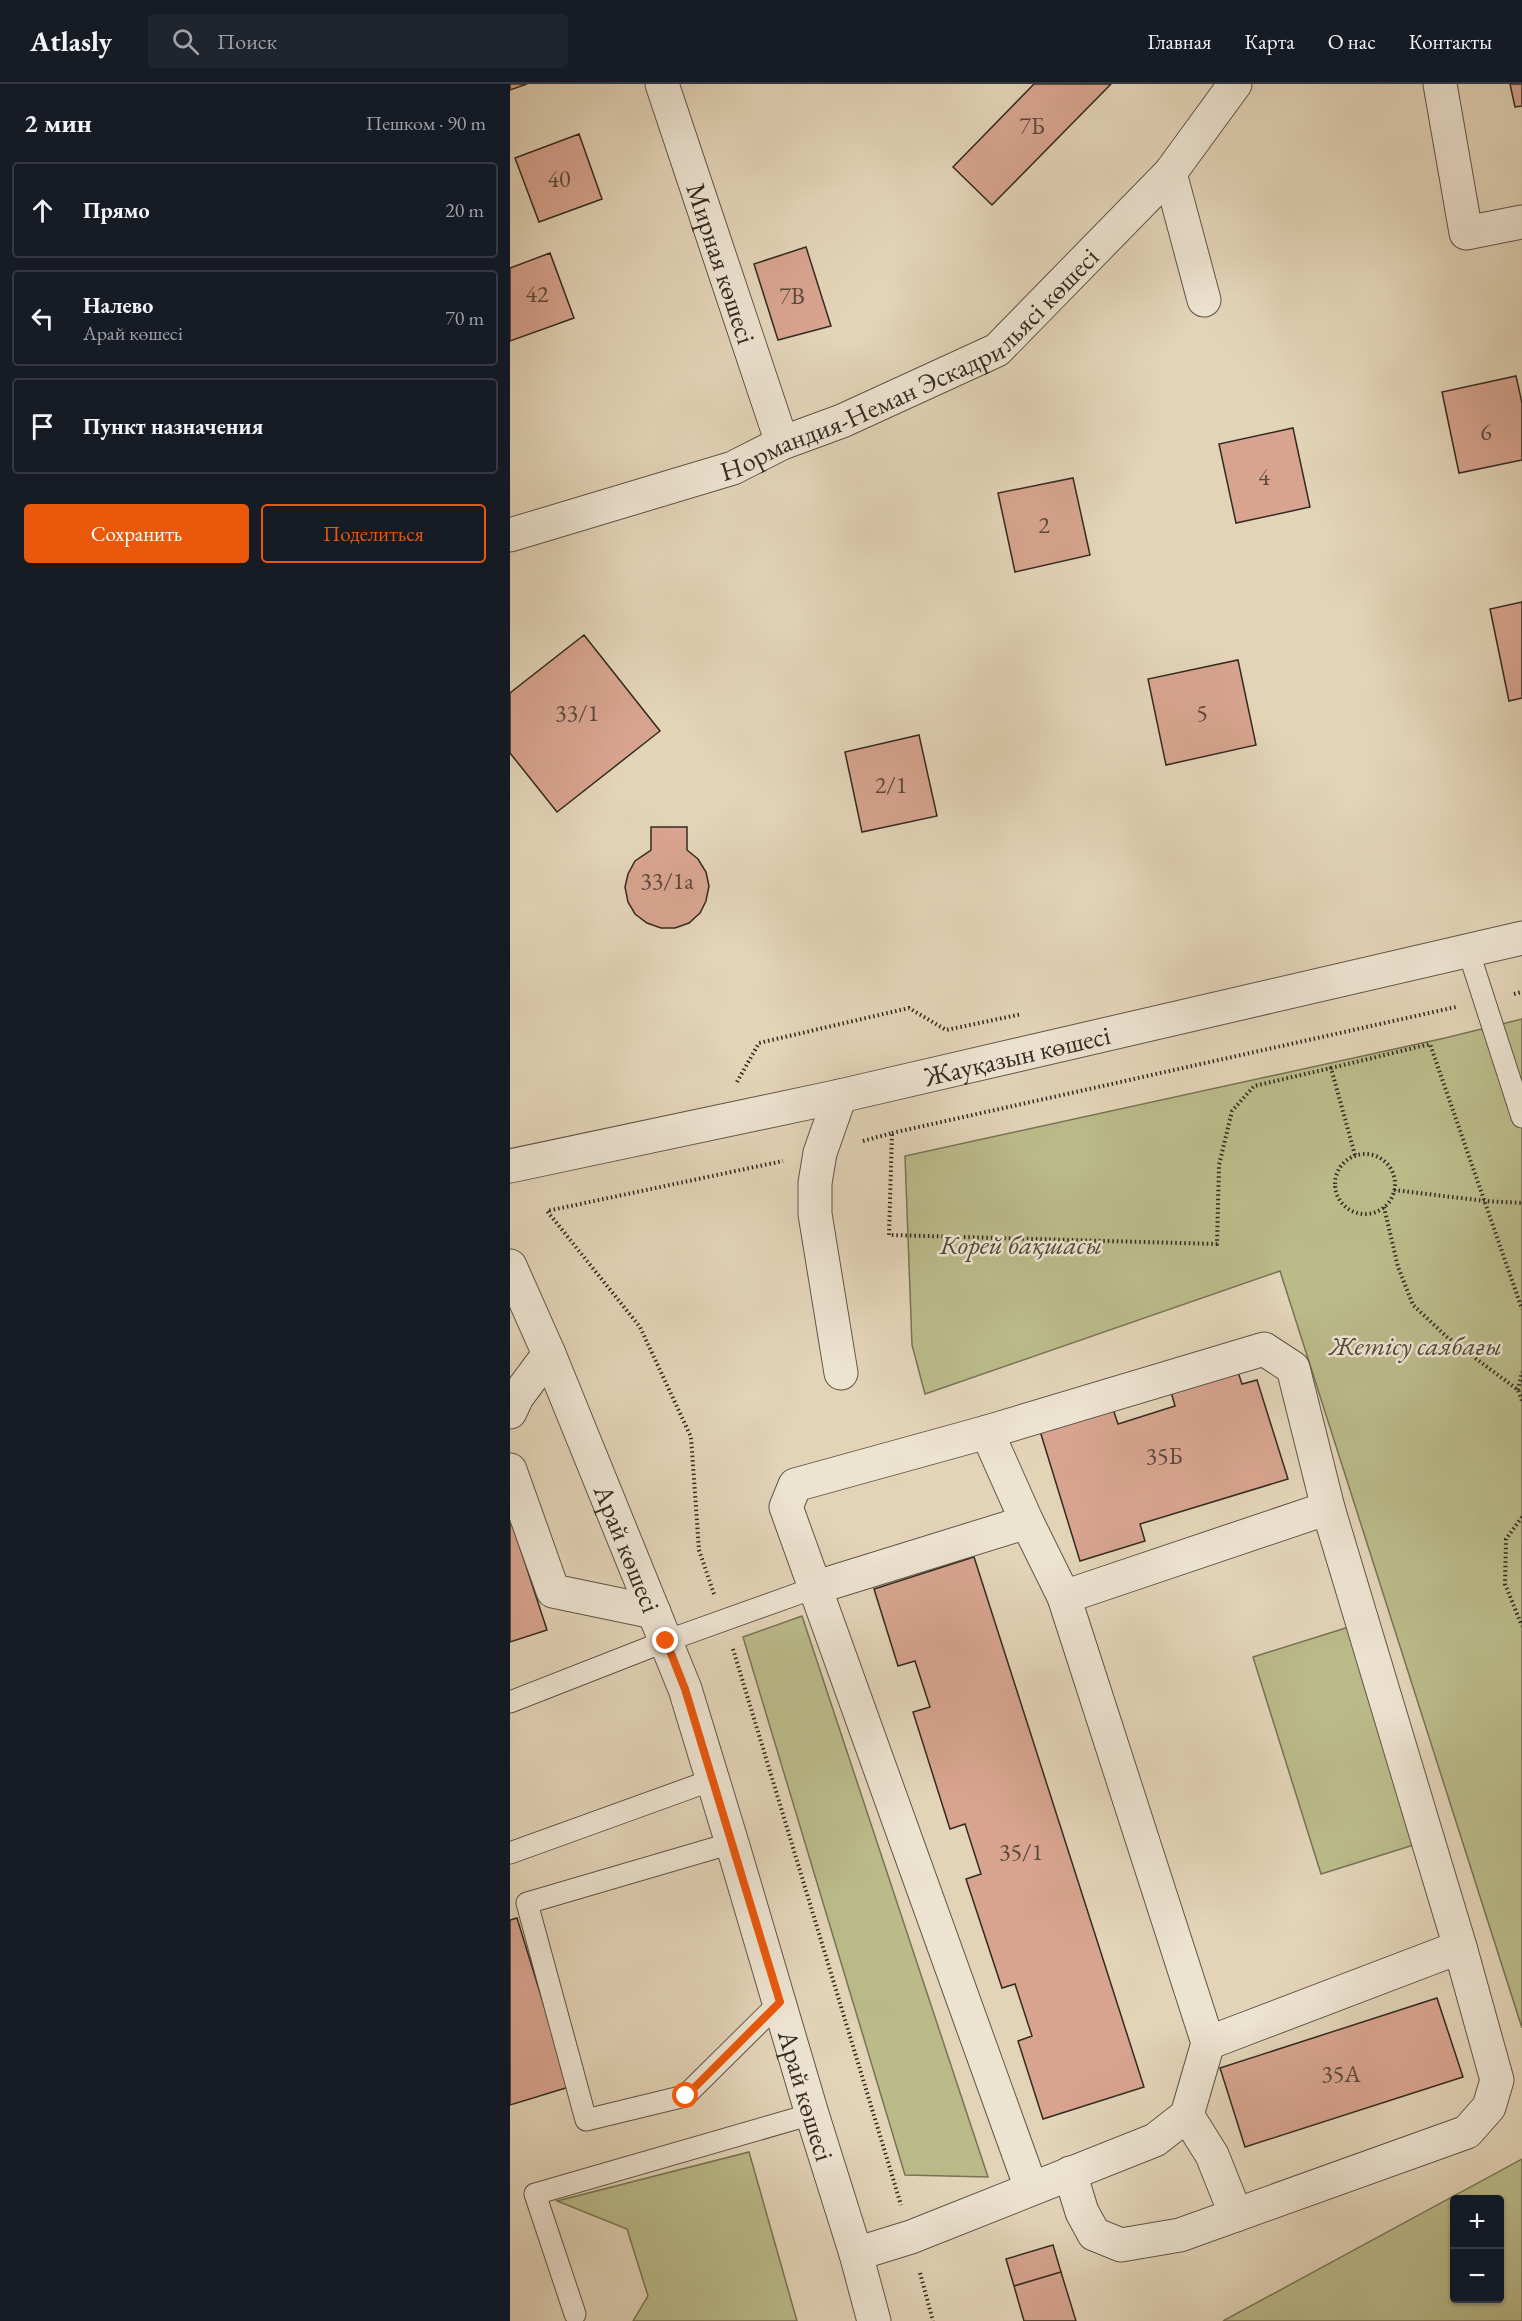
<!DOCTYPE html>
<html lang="ru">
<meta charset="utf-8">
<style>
body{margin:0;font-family:"EB Garamond",serif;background:#20242c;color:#f1f3f6}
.controls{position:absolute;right:18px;bottom:18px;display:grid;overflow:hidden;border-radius:6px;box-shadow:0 2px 4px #0004}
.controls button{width:54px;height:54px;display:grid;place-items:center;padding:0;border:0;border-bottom:2px solid #363941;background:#171b24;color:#f1f3f6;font:30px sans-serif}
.stop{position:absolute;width:18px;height:18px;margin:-14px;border:4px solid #ea580c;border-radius:50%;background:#fff}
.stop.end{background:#ea580c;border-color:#fff;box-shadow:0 2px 6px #0008}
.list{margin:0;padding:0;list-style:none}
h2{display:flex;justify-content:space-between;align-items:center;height:78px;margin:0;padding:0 24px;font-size:26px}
h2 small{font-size:20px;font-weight:400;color:#9ea1a6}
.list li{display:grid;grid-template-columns:39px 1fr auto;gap:18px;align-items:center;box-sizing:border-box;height:96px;margin:0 12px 12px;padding:0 12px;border:2px solid #363941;border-radius:6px}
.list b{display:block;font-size:22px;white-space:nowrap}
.list p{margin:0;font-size:20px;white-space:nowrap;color:#9ea1a6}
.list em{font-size:20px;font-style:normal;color:#9ea1a6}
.actions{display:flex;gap:12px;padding:18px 24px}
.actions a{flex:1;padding:14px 0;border:2px solid #ea580c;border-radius:6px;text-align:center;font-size:21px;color:#ea580c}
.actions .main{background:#ea580c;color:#fff}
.icon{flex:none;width:33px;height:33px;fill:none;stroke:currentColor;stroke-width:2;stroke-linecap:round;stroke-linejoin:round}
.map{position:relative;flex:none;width:1012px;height:2237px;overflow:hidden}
header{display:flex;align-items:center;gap:36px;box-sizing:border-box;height:84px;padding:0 30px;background:#171b24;border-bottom:2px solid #363941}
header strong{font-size:28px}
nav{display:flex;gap:33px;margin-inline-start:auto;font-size:21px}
.search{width:420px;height:54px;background:#20242c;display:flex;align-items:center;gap:15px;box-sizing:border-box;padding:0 21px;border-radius:6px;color:#9ea1a6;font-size:22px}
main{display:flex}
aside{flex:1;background:#171b24}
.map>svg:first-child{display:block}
</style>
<header>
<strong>Atlasly</strong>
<div class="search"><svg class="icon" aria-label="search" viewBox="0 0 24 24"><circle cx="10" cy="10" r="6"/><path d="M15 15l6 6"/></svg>Поиск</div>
<nav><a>Главная</a><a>Карта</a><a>О нас</a><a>Контакты</a></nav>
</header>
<main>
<aside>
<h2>2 мин<small>Пешком · 90 m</small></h2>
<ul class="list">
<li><svg class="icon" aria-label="ahead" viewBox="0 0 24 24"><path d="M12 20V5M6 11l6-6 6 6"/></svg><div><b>Прямо</b></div><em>20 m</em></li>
<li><svg class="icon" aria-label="left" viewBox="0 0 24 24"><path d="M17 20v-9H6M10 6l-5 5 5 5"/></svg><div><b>Налево</b><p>Арай көшесі</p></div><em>70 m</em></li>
<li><svg class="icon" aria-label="arrive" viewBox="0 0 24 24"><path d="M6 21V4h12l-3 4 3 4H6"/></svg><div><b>Пункт назначения</b></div></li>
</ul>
<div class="actions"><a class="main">Сохранить</a><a>Поделиться</a></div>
</aside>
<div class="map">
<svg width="1012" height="2237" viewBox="0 0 1012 2237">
<rect width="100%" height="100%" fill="#e3d4b8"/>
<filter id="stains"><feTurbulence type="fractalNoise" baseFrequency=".00333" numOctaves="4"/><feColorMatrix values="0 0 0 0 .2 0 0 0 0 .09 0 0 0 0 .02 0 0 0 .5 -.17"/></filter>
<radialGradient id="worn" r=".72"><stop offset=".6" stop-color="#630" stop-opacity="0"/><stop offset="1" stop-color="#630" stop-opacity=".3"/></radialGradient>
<path fill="#bbbb8a" stroke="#777356" stroke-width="1.5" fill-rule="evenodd" d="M1012 935V1944L770 1187 415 1310 402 1261 395 1072 935 954Z
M292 1532 478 2093 395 2091 233 1553Z
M842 1542 910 1759 811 1790 743 1573Z
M239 2068 287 2237H123L138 2212 117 2145 47 2117Z
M1012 2075V2237H713ZM944 2116H990V2214H944Z"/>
<path fill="#d8a490" stroke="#332b21" stroke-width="1.5" d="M0 0H17L0 6Z
M524 0H601L482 121 443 83Z
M1000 0H1012V22L1005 23Z
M69 50 92 115 29 138 5 74Z
M296 163 321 242 268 256 244 180Z
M40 169 64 234 0 257V184Z
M1006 292 1012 319V376L949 389 932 308Z
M783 344 800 423 726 439 709 360Z
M563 394 580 471 505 488 488 409Z
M1012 518V614L999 617 980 525Z
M74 551 150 647 47 728 0 669V609Z
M728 576 746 661 656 681 638 595Z
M409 651 427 732 352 748 335 668Z
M141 743H177V766L188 775 196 788 199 802 196 817 190 829 179 839 165 844H151L137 839 125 830 118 818 115 803 118 790 125 777 141 766Z
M728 1288 732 1300 747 1296 778 1395 630 1440 635 1457 570 1477 530 1347 603 1325 608 1340 665 1322 661 1308Z
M0 1433 37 1546 0 1558Z
M464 1473 634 2003 533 2035 508 1957 522 1952 505 1900 492 1904 456 1795 471 1790 455 1740 440 1745 403 1628 420 1623 405 1577 388 1582 364 1505Z
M7 1834 59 2003 0 2021V1836Z
M927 1914 953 1993 735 2063 710 1984Z
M543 2161 551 2188 504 2202 496 2175Z
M551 2188 566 2237H514L504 2202Z"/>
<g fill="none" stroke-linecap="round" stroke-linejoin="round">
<defs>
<path id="service" d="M958 866 1012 1033
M0 1618 156 1557 304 1504
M222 1759 17 1819 76 2036 175 2012 270 1918
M0 1769 202 1696
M65 2230 25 2110 302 2030"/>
<g id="minor">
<path id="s1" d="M152 0 272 359"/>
<path d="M930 0 956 149 1012 138"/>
<path d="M660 89 694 216"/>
<path id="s2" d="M0 451 223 384 272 359 332 337 487 266 660 89 725 0"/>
<path d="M330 1012 310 1069 305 1099V1130L331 1289"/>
<path id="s3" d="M0 1082 330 1012 1012 854"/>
<path d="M0 1328 7 1313 39 1270"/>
<path d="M477 1348 517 1438"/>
<path d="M0 1386 43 1507 144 1528"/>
<path d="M304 1504 517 1438 554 1513 698 1959 677 2031 645 2056 401 2153 346 2170"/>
<path d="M698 1959 950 1863"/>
<path d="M677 2031 702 2071 726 2131"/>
<path d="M560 2089 572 2128 584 2150 611 2161 670 2151 957 2048 979 2023 987 1996 950 1863 818 1424"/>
<path d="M521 2104 276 1423 285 1401 477 1348 754 1265 783 1284 818 1424 554 1513"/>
</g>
<g id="tertiary">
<path id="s4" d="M0 1182 39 1270 175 1605 222 1759 302 2030 346 2170 364 2237"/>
</g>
</defs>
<use href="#service" stroke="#5f5547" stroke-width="23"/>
<use href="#minor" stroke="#5f5547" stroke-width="35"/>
<use href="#tertiary" stroke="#5f5547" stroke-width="35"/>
<path stroke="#332b21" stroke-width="4" stroke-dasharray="1.5 3" stroke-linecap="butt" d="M1004 910 1012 908
M227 998 249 959 399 924 436 946 512 930
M382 1049 946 923
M353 1057 382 1049 379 1151 707 1160 709 1081 722 1027 744 1002 821 984
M825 1100a30 30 0 1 1 60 0a30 30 0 1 1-60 0Z
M845 1071 821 984 920 960 1012 1225
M884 1106 975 1117 1012 1119
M874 1123 888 1183 903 1221 937 1253 1008 1306 1012 1317
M1008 1306 1012 1288
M1012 1433 996 1455 995 1500 1012 1542
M204 1510 189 1466 181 1353 130 1243 37 1127 273 1077
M223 1565 391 2121
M410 2189 423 2237"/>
<use href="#service" stroke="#ede3d1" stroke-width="21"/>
<use href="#minor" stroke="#ede3d1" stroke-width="33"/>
<use href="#tertiary" stroke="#ede3d1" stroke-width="33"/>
</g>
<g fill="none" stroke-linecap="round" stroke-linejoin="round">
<path stroke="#ea580c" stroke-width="8" d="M156 1557 175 1605 270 1918 176 2012"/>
</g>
<g text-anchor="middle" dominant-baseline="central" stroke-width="5" stroke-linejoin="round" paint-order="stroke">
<g font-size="24" fill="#5c493d">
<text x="522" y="41">7Б</text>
<text x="49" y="94">40</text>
<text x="27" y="209">42</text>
<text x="282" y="211">7В</text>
<text x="976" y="347">6</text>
<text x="754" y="392">4</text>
<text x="534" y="440">2</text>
<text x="67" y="628">33/1</text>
<text x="692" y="628">5</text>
<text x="381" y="700">2/1</text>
<text x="157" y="796">33/1а</text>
<text x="654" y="1371">35Б</text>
<text x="511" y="1767">35/1</text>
<text x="831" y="1989">35А</text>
</g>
<g font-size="27" fill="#332b21" stroke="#ede3d1">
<text stroke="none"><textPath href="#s1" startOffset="189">Мирная көшесі</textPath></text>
<text stroke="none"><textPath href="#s2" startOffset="440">Нормандия-Неман Эскадрильясі көшесі</textPath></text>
<text stroke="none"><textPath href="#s3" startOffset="519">Жауқазын көшесі</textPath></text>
<text stroke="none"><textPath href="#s4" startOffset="306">Арай көшесі</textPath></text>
<text stroke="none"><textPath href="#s4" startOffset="882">Арай көшесі</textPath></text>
</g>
<g font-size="27" font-style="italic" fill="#4e4836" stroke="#ede3d1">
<text x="511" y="1160">Корей бақшасы</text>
<text x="906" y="1261">Жетісу саябағы</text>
</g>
</g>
<rect width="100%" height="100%" filter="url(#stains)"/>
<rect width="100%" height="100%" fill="url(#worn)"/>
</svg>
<div class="controls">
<button>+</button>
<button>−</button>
</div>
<div class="stop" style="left:176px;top:2012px"></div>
<div class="stop end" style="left:156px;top:1557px"></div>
</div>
</main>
